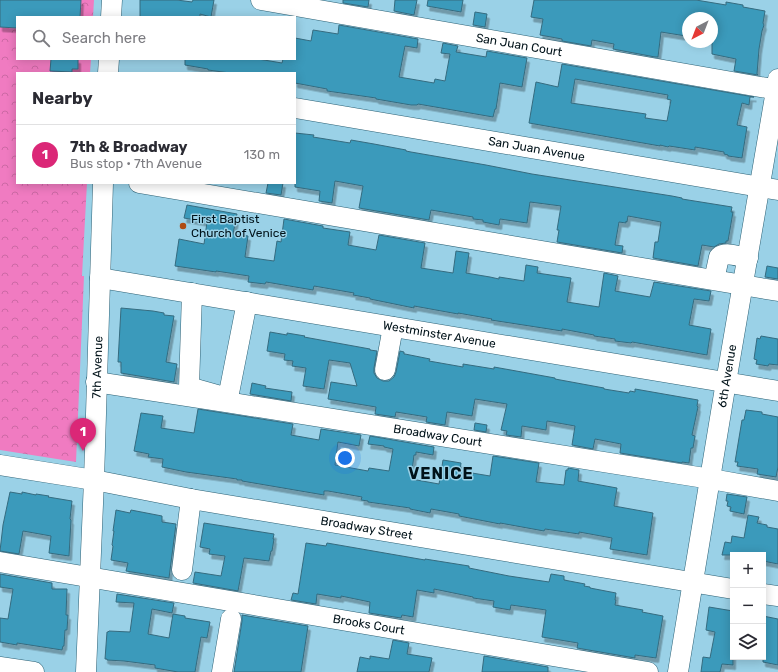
<!DOCTYPE html>
<meta charset="utf-8">
<style>
body{margin:0;font-family:Rubik,sans-serif;background:#f2f2f3;color:#2b2b33}
.controls{position:absolute;right:12px;bottom:12px;display:grid;overflow:hidden;border-radius:0px;box-shadow:0 2px 10px #0003}
.controls button{width:36px;height:36px;display:grid;place-items:center;padding:0;border:0;border-bottom:1px solid #e1e1e2;background:#fff;color:#2b2b33;font:20px sans-serif}
.compass{position:absolute;left:682px;top:12px;width:36px;height:36px;border-radius:50%;background:#fff;box-shadow:0 2px 10px #0003;rotate:222deg}
.you{position:absolute;left:345px;top:458px;width:14px;height:14px;margin:-10px;border:3px solid #fff;border-radius:50%;background:#1a73e8;box-shadow:0 0 0 6px #1a73e833}
.badge{display:grid;place-items:center;width:26px;height:26px;border-radius:50%;background:#db2777;color:#fff;font-size:13px;font-weight:700}
.pin{position:absolute;translate:-50% -33px;filter:drop-shadow(0 1px 2px #0008)}
.pin::after{content:'';position:absolute;top:21px;width:14px;height:12px;background:inherit;clip-path:polygon(0 0,100% 0,50% 100%)}
.list{margin:0;padding:0;list-style:none}
h2{display:flex;justify-content:space-between;align-items:center;height:52px;margin:0;padding:0 16px;font-size:17px}
h2 small{font-size:13px;font-weight:400;color:#7c7c81}
.list li{display:grid;grid-template-columns:26px 1fr auto;gap:12px;align-items:center;box-sizing:border-box;height:60px;padding:0 16px;border-top:1px solid #e1e1e2}
.list b{display:block;font-size:15px;white-space:nowrap}
.list p{margin:0;font-size:13px;white-space:nowrap;color:#7c7c81}
.list em{font-size:13px;font-style:normal;color:#7c7c81}
.icon{flex:none;width:22px;height:22px;fill:none;stroke:currentColor;stroke-width:2;stroke-linecap:round;stroke-linejoin:round}
.map{position:relative;flex:none;width:778px;height:672px;overflow:hidden}
.search{position:absolute;background:#fff;box-shadow:0 2px 10px #0003;left:16px;top:16px;width:280px;height:44px;display:flex;align-items:center;gap:10px;box-sizing:border-box;padding:0 14px;border-radius:0px;color:#7c7c81;font-size:15px}
.panel{position:absolute;background:#fff;box-shadow:0 2px 10px #0003;left:16px;top:72px;width:280px;height:112px;border-radius:0px}
.map>svg:first-child{display:block}
</style>
<div class="map">
<svg width="778" height="672" viewBox="0 0 778 672">
<defs>
<pattern id="forest-crowns" width="20" height="18" patternUnits="userSpaceOnUse"><rect width="20" height="18" fill="#f07bc1"/><path d="M2 6a3 3 0 1 1 6 0M12 15a3 3 0 1 1 6 0" fill="none" stroke="#cc69a5"/></pattern>
<filter id="shadow"><feDropShadow dx="2.5" dy="4.5" stdDeviation="0" flood-color="#0004"/></filter>
</defs>
<rect width="100%" height="100%" fill="#9ad1e7"/>
<path fill="url(#forest-crowns)" d="M0 0H94L93 17H17V59H91L90 73H17V183H87L82 276H84L76 462 0 450Z"/>
<path fill="#3a9abb" stroke="#356b7f" fill-rule="evenodd" filter="url(#shadow)" d="M0 0H81L80 17H17V28L0 27Z
M140 0H177L192 2 193 0H214L211 17 200 14V17H140Z
M343 0H369L368 7 343 3Z
M395 0H417L414 15 394 11Z
M428 0H463L461 12 427 6Z
M534 0H696L726 5V2L743 5V7L765 11 763 23 764 25 762 31 759 49 757 74 758 75 734 71 736 59 712 54V18H688V26L686 36 661 32 658 57H655L613 49 614 44 592 40 591 46 562 41V39L540 35 543 19 531 17Z
M475 12 487 14 485 27 473 25Z
M339 25 418 39 417 48 405 46 399 77 434 83 435 79 445 81 450 54 441 53 443 43 458 46 456 52 486 57 487 51 527 58 522 87 500 83 496 109H495L493 117 418 104 417 105H411L376 99V98L327 91V89L295 83V73H230L208 70V69L185 65V59H258L282 63 283 59H295V38L311 41 313 30 338 34Z
M51 59H78V69H72V72L50 71Z
M562 64 754 97H750L749 105 742 103 737 125 747 127 742 158 728 156V155L724 154V152L695 147V150L669 146 668 147 660 145V146L529 123 536 82 558 87ZM575 79 668 95 667 99 671 100 667 121 645 118 646 114 571 103Z
M295 133 314 135 313 137 350 143 351 140 374 144 406 150V151L411 152 486 165 532 174 672 196 682 198V199L732 207 731 212H733L728 241H726V243L719 244 714 247 702 245 698 266 653 258 655 242H658L661 222 628 216 627 222 626 221V223L619 222 615 245 623 246 622 253 557 242 559 230H557L561 206 530 202 527 223 500 219 499 225 483 222V220L473 219V217L431 210 429 220 359 208 363 186 335 181 332 203 319 201 320 191 295 187Z
M268 183H283L281 195 266 193Z
M187 205 237 214 233 234 248 236 245 257 274 261 277 241 281 242 284 219 323 226V228L350 232 348 245 376 250 379 235 425 243 421 268 453 273 456 251 469 253 466 273 490 277 499 279V277L524 281 526 265 538 267 537 273 571 278 567 302 599 307 604 273 618 276 615 291 650 297 654 282 711 291 709 301 694 299 689 325 711 329 707 355 632 342 631 343 615 341V339L594 336V335L562 329V331L491 320 492 319 458 313V314L414 306V308L370 299V298L353 295 354 293 314 286 313 290 266 282 265 284 248 282 249 276 216 271V272L175 266 179 239 204 244 207 222 184 218Z
M767 266 778 268V279L765 277Z
M121 308 153 311 164 313V315L174 316 166 362 177 364 174 382 121 373V362H118Z
M270 332 287 335V333L305 336 304 337 370 349V350L377 351 374 368V373L377 378 383 381H389L394 377 396 372 400 351 404 352V354H405L430 359 429 361 463 367V364L494 369V367L555 378V379L604 388V389L629 393 630 391 635 392V389L698 400 697 406 698 407 692 435 695 436 693 448H691L689 463 682 462V463L620 453 621 444 595 439 593 449 572 445 575 426 547 421 546 430 522 426 521 437 506 435 507 431 501 430 507 404 475 399 472 416 447 412 445 425 426 422 427 417 396 412 395 417 375 414 376 407 328 399 331 382 357 386 350 363 329 360 324 389 303 386 306 368 292 366 293 361 284 360 285 354 267 351Z
M761 336 778 339V365L769 364 768 366 756 364 757 360 754 359 757 338 760 339Z
M252 383 266 386 265 388 292 392 291 401 250 394Z
M198 409 293 424 291 435 319 440 321 429 361 435 359 446 338 442 335 465 368 471 369 468 389 471 393 449 384 447V446L368 444 370 436 434 447 433 455 416 452V455H414L411 479 439 484 443 460 461 463 460 471 490 476 493 456 539 463 536 482 564 485 566 470H568V468L579 470 578 481 617 488 614 506 653 513 647 555 610 549 612 538 579 532V534L545 529 544 531 500 523V524L459 516V514L431 509 430 513 410 509V508L368 502V501L361 500 362 497 328 491H324V495L242 481V480H237V479L186 472 162 467 163 459 148 457 149 454 134 451 141 413 163 416 161 428 194 433Z
M746 410 762 412V414L778 417V467L776 477 757 474 758 469 737 466 738 462H735L742 420H744Z
M475 423 487 425 486 432 474 430Z
M10 492 22 494V492L36 495V494L49 496 48 497 72 501 70 519 71 520 69 556 49 553 51 536 23 531 19 554 0 551 3 525Z
M727 494 747 497 744 514 730 511 731 507 727 506 728 501H726Z
M116 510 130 513 131 510 162 516V522L176 524 169 578 126 571 128 563 111 560 113 546 112 545 114 531H113Z
M748 515 759 517 757 523 767 525V527L778 529V564L763 561V555H722L725 542 731 543 732 536 744 538Z
M204 523 274 534 273 539H274L272 551H271L269 561 244 558 238 591 193 583 195 572 221 576 225 556 209 554 210 549 200 547Z
M306 543 326 546 327 543 425 560V559L469 566V568L509 576 549 582 551 574 564 576V580L585 584 584 586 590 587V588L616 593 615 600H616L615 605 643 610 642 612 663 616 656 658 635 655V658L577 648 578 643 542 637 546 610 511 605 510 610 493 607 494 601 473 598V597L434 589V593L417 590 413 617 402 615 401 618 369 613 370 602 341 596V598L317 594 316 604 291 600 293 593 298 594Z
M0 574 52 583V589H67L66 615H68L67 630H65L64 646H63L62 650 17 643V645L0 642V618L8 619 13 589 0 587Z
M117 594 174 603 172 613 152 609 148 634 169 638 173 614 185 616V618L210 622 207 638 201 637 195 672H178L155 668V665L124 661 107 660V659H105L107 632H108L109 631 130 632 134 603 116 602Z
M709 607 733 611V665L722 664 720 672H701L703 657 710 658 715 632 706 630Z
M242 615 308 626 301 672H234L242 621Z
M763 616 778 619V665L763 662Z
M393 640 409 643 407 654 432 658 429 672H357L360 657 370 659V656L389 659Z
M484 656 548 667V672H482Z"/>
<g fill="none" stroke-linecap="round" stroke-linejoin="round">
<defs>
<g id="minor">
<path id="s1" d="M261 0 778 90"/>
<path d="M111 17 112 0"/>
<path d="M108 73 109 59"/>
<path id="s2" d="M295 108 778 190"/>
<path d="M139 183 778 291"/>
<path d="M716 271 719 257C726 251 740 257 748 258"/>
<path id="s3" d="M100 278 778 391"/>
<path d="M192 293 189 387 228 398 247 302"/>
<path d="M385 370 393 327"/>
<path id="s4" d="M96 382 226 402 711 479 778 491"/>
<path id="s5" d="M0 465 94 480 191 499 733 589"/>
<path id="s6" d="M0 562 648 672"/>
<path d="M182 570 191 499"/>
<path d="M763 594 778 596"/>
<path d="M0 667 34 672"/>
<path id="s7" d="M86 672 94 480 103 183"/>
<path d="M222 672 231 619"/>
<path id="s8" d="M678 672 724 394 778 79"/>
</g>
</defs>
<use href="#minor" stroke="#2c6175" stroke-width="21"/>
<use href="#minor" stroke="#fff" stroke-width="20"/>
</g>
<circle fill="#af4c13" stroke="#9ad1e7" stroke-width="1.5" cx="183" cy="226" r="4"/>
<g text-anchor="middle" dominant-baseline="central" stroke-width="3" stroke-linejoin="round" paint-order="stroke">
<g font-size="12" fill="#001219" stroke="#9ad1e7">
<text stroke="none"><textPath href="#s1" startOffset="262">San Juan Court</textPath></text>
<text stroke="none"><textPath href="#s2" startOffset="245">San Juan Avenue</textPath></text>
<text stroke="none"><textPath href="#s3" startOffset="344">Westminster Avenue</textPath></text>
<text stroke="none"><textPath href="#s7" startOffset="305">7th Avenue</textPath></text>
<text stroke="none"><textPath href="#s8" startOffset="300">6th Avenue</textPath></text>
<text stroke="none"><textPath href="#s4" startOffset="346">Broadway Court</textPath></text>
<text stroke="none"><textPath href="#s5" startOffset="372">Broadway Street</textPath></text>
<text stroke="none"><textPath href="#s6" startOffset="374">Brooks Court</textPath></text>
</g>
<g font-size="12" fill="#001219" stroke="#9ad1e7" text-anchor="start">
<text x="191" y="219">First Baptist<tspan x="191" dy="14">Church of Venice</tspan></text>
</g>
<g font-size="16" font-weight="bold" letter-spacing="1" fill="#001219" stroke="#9ad1e7">
<text x="441" y="473">VENICE</text>
</g>
</g>
</svg>
<div class="controls">
<button>+</button>
<button>−</button>
<button><svg class="icon" aria-label="layers" viewBox="0 0 24 24"><path d="M12 4l9 5-9 5-9-5zM3 14l9 5 9-5"/></svg></button>
</div>
<svg class="compass" viewBox="-18 -18 36 36"><path d="M0-13l5 13h-10z" fill="#e53935"/><path d="M0 13l5-13h-10z" fill="#7c7c81"/></svg>
<div class="you"></div>
<div class="pin badge" style="left:83px;top:451px">1</div>
<div class="search"><svg class="icon" aria-label="search" viewBox="0 0 24 24"><circle cx="10" cy="10" r="6"/><path d="M15 15l6 6"/></svg>Search here</div>
<section class="panel">
<h2>Nearby<small></small></h2>
<ul class="list">
<li><span class="badge">1</span><div><b>7th &amp; Broadway</b><p>Bus stop · 7th Avenue</p></div><em>130 m</em></li>
</ul>
</section>
</div>
